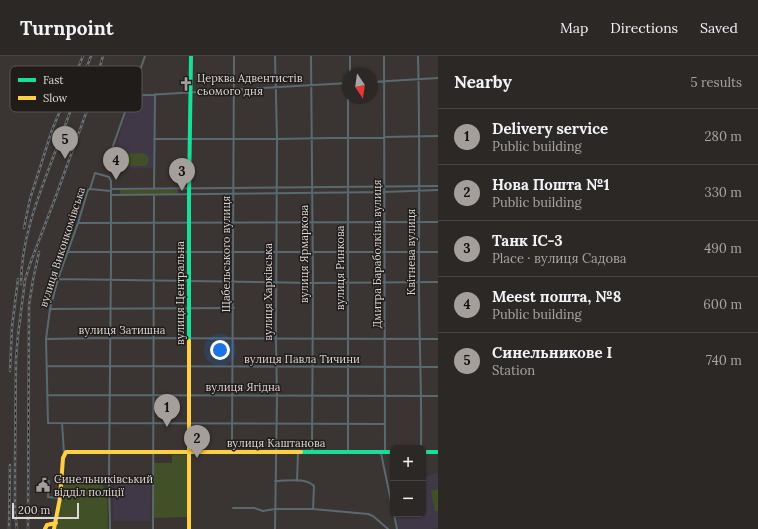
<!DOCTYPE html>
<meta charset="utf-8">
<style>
body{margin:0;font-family:Lora,serif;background:#383432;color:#f1f3f6}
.controls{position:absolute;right:12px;bottom:12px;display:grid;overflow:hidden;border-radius:6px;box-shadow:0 1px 3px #0004}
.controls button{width:36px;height:36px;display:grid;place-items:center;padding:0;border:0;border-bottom:1px solid #484443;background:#2c2826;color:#f1f3f6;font:20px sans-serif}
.compass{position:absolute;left:342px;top:12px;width:36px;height:36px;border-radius:50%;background:#2c2826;box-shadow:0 1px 3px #0004;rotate:167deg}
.scale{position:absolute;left:12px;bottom:10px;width:67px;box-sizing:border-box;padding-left:4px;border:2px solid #ded8d5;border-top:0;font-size:11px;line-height:14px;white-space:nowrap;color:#ded8d5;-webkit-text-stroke:3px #201c1a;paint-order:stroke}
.you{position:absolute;left:220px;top:294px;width:14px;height:14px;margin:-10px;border:3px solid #fff;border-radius:50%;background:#1a73e8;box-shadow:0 0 0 6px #1a73e833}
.badge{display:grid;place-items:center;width:26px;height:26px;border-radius:50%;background:#a59f9c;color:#111;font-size:13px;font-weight:700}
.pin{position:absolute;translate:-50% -33px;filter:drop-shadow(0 1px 2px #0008)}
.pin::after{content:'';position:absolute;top:21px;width:14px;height:12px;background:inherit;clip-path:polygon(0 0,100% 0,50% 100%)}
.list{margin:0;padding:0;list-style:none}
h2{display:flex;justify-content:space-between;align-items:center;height:52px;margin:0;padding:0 16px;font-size:17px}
h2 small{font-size:13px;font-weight:400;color:#a6a6a7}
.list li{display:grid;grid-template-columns:26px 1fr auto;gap:12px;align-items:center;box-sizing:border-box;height:56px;padding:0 16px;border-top:1px solid #484443}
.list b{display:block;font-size:15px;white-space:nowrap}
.list p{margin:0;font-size:13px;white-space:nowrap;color:#a6a6a7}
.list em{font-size:13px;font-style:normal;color:#a6a6a7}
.map{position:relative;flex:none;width:438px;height:473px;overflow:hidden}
header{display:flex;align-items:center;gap:24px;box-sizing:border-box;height:56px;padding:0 20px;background:#2c2826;border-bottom:1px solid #484443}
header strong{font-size:19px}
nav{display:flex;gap:22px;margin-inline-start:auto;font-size:14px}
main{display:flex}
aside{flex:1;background:#2c2826}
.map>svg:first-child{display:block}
</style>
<header>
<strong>Turnpoint</strong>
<nav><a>Map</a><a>Directions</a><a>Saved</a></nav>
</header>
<main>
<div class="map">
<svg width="438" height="473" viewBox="0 0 438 473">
<rect width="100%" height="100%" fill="#3a3532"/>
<path fill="#413847" d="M154 39 153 112 114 113V97L132 40Z
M438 417V433L431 435 436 455H438V471L431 473H399L396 458H423V421Z
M114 426H151L150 465H113Z"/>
<path fill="#415026" d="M142 97 148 100 149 105 146 110H120L116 106V102L120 98Z
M120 134H178V138H120Z
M172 399H188L189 461 154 462V407H172Z
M63 423 102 426 103 430 107 435 108 473H56Z
M438 433V455H435L431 435Z"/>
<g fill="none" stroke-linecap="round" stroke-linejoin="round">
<path stroke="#5a6970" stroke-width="2" d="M311 0 313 227 312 396
M350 0V18
M384 0 385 395
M418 0C420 76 419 152 419 228 419 283 422 337 421 392
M348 26V396
M372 26 438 22
M130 40 348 27
M154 83H277L438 80
M113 90 145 0
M90 133 111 135
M111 133 438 130
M154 133 155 38
M111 139 384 136 438 134
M78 167 438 166
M67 196H438
M58 223 313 227 438 226
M50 253 234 252
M46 283 110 282 438 283
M47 310 438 311
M47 339 438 340
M62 367 64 397
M232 396 234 0
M381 397 393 455
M63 421 153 425
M47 425H49L48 441 60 442
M275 425C287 425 306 421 314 430L313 453
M297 425 298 397
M233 452H254L263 455 275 453H313L368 458 373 460 388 473
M394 458 397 473
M110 473C110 456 109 439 109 422 110 350 110 278 111 206 111 179 111 152 111 125L109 121 95 117 90 133 88 134 78 167 58 223 50 253 46 283 48 367 384 368
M153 473 154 139
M275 473 277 340 276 283 277 83 275 0"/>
<path stroke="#16e098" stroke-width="4" d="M189 285V139L191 0
M301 396H393
M423 396H438"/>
<path stroke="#ffcf43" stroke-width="4" d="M189 285V473
M45 473 47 469 56 467
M54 473 60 442 63 402 66 396H301"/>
<defs>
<path id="rail" d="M24 172 30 143 52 74 83 0
M21 228C21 183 38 141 54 99 66 66 79 33 91 0
M10 315 12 271 18 223
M9 473 10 409
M17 473 15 457V410L16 303 18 279 25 224 30 208 56 140 90 46 103 0
M28 473 29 249 33 224 39 196"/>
</defs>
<use href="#rail" stroke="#6a7073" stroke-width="2.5"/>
<use href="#rail" stroke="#201c1a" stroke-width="1" stroke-dasharray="3" stroke-linecap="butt"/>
</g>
<defs>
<symbol id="church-bare" viewBox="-9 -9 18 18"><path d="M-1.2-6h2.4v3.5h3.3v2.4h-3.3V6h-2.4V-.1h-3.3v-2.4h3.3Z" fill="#a59f9c" stroke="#201c1a" stroke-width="2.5" paint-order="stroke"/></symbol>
<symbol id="civic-bare" viewBox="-9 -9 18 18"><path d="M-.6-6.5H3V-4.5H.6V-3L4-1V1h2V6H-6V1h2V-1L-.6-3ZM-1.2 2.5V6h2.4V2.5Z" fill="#a59f9c" stroke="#201c1a" stroke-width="2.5" paint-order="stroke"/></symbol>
</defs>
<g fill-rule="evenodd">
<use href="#church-bare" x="176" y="18" width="20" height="20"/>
<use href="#civic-bare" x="33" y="419" width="20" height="20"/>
</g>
<g text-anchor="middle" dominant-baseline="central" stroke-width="3" stroke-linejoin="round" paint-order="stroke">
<g font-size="11" fill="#ded8d5" stroke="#201c1a" text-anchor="start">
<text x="197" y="22">Церква Адвентистів<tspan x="197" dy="13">сьомого дня</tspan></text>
<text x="54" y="423">Синельниківський<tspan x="54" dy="13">відділ поліції</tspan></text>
</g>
<g font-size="11" fill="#ded8d5" stroke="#201c1a">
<text transform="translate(62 191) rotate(-72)">вулиця Виконкомівська</text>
<text transform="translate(411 196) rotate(-90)">Квітнева вулиця</text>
<text transform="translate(226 198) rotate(-90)">Щабельського вулиця</text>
<text transform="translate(304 198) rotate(-90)">вулиця Ярмаркова</text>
<text transform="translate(377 198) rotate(-90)">Дмитра Бараболкіна вулиця</text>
<text transform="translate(340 212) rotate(-90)">вулиця Ринкова</text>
<text transform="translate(268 236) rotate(-90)">вулиця Харківська</text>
<text transform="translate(180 237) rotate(-90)">вулиця Центральна</text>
<text x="122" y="274">вулиця Затишна</text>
<text x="302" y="303">вулиця Павла Тичини</text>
<text x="243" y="331">вулиця Ягідна</text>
<text x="276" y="387">вулиця Каштанова</text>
</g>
</g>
<rect x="10" y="10" width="132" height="46" rx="6" fill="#201c1a" stroke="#595452" stroke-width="1"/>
<rect x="18" y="22" width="18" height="4" fill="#16e098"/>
<rect x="18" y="40" width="18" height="4" fill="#ffcf43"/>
<g font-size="11" fill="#ded8d5">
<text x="43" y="28">Fast</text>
<text x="43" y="46">Slow</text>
</g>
</svg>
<div class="controls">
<button>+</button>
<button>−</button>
</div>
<svg class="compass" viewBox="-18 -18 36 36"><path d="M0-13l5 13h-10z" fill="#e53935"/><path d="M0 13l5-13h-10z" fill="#a6a6a7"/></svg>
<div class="scale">200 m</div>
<div class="you"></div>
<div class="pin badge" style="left:167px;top:371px">1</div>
<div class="pin badge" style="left:197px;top:402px">2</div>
<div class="pin badge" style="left:182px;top:135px">3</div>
<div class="pin badge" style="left:116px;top:124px">4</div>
<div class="pin badge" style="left:65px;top:103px">5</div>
</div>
<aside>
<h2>Nearby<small>5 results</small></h2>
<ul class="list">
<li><span class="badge">1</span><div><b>Delivery service</b><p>Public building</p></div><em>280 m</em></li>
<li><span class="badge">2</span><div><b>Нова Пошта №1</b><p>Public building</p></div><em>330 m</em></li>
<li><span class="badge">3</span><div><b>Танк ІС-3</b><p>Place · вулиця Садова</p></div><em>490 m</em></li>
<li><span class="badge">4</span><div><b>Meest пошта, №8</b><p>Public building</p></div><em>600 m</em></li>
<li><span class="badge">5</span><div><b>Синельникове І</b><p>Station</p></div><em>740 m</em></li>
</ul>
</aside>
</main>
